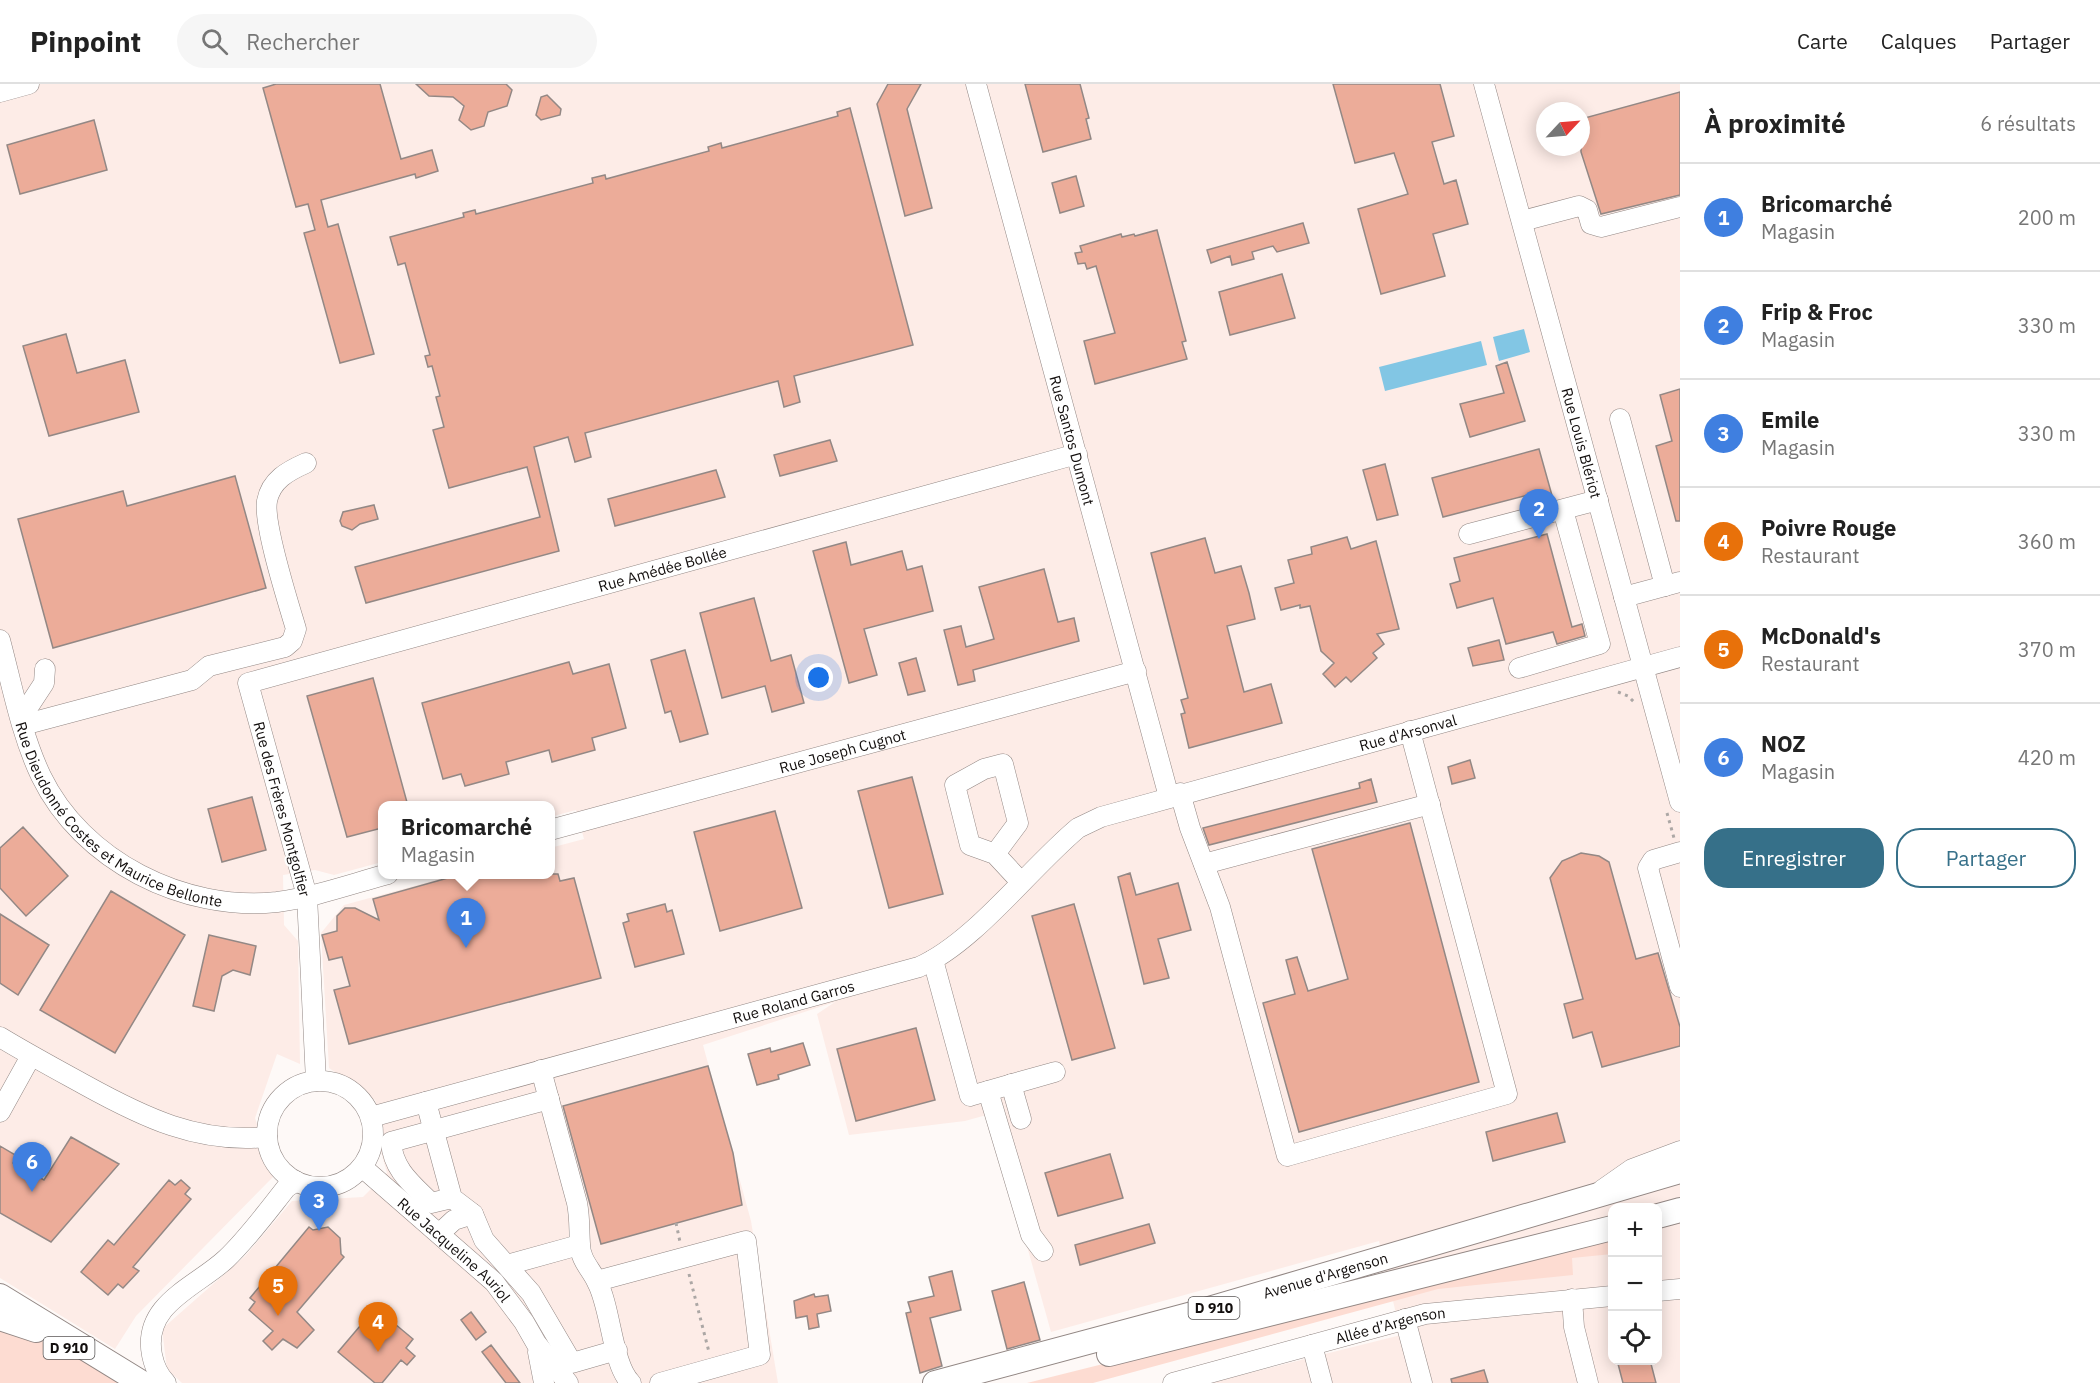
<!DOCTYPE html>
<html lang="fr">
<meta charset="utf-8">
<style>
body{margin:0;font-family:"IBM Plex Sans",sans-serif;background:#f6f6f6;color:#222}
.controls{position:absolute;right:18px;bottom:18px;display:grid;overflow:hidden;border-radius:12px;box-shadow:0 3px 15px #0003}
.controls button{width:54px;height:54px;display:grid;place-items:center;padding:0;border:0;border-bottom:2px solid #e0e0e0;background:#fff;color:#222;font:30px sans-serif}
.compass{position:absolute;left:1536px;top:18px;width:54px;height:54px;border-radius:50%;background:#fff;box-shadow:0 3px 15px #0003;rotate:64deg}
.you{position:absolute;left:819px;top:594px;width:21px;height:21px;margin:-15px;border:4px solid #fff;border-radius:50%;background:#1a73e8;box-shadow:0 0 0 9px #1a73e833}
.badge{display:grid;place-items:center;width:39px;height:39px;border-radius:50%;background:#367089;color:#fff;font-size:20px;font-weight:700}
.pin{position:absolute;translate:-50% -50px;filter:drop-shadow(0 2px 3px #0008)}
.pin::after{content:'';position:absolute;top:32px;width:21px;height:18px;background:inherit;clip-path:polygon(0 0,100% 0,50% 100%)}
.popup{position:absolute;left:378px;top:717px;width:177px;height:78px;box-sizing:border-box;display:grid;place-content:center;border-radius:12px;background:#fff;filter:drop-shadow(0 2px 4px #0005);font-size:20px;white-space:nowrap;color:#767676}
.popup b{font-size:22px;color:#222}
.popup::after{content:'';position:absolute;left:50%;top:100%;margin-left:-12px;border:12px solid transparent;border-top-color:#fff}
.list{margin:0;padding:0;list-style:none}
h2{display:flex;justify-content:space-between;align-items:center;height:78px;margin:0;padding:0 24px;font-size:26px}
h2 small{font-size:20px;font-weight:400;color:#767676}
.list li{display:grid;grid-template-columns:39px 1fr auto;gap:18px;align-items:center;box-sizing:border-box;height:108px;padding:0 24px;border-top:2px solid #e0e0e0}
.list b{display:block;font-size:22px;white-space:nowrap}
.list p{margin:0;font-size:20px;white-space:nowrap;color:#767676}
.list em{font-size:20px;font-style:normal;color:#767676}
.actions{display:flex;gap:12px;padding:18px 24px}
.actions a{flex:1;padding:14px 0;border:2px solid #367089;border-radius:24px;text-align:center;font-size:21px;color:#367089}
.actions .main{background:#367089;color:#fff}
.icon{flex:none;width:33px;height:33px;fill:none;stroke:currentColor;stroke-width:2;stroke-linecap:round;stroke-linejoin:round}
.map{position:relative;flex:none;width:1680px;height:1299px;overflow:hidden}
header{display:flex;align-items:center;gap:36px;box-sizing:border-box;height:84px;padding:0 30px;background:#fff;border-bottom:2px solid #e0e0e0}
header strong{font-size:28px}
nav{display:flex;gap:33px;margin-inline-start:auto;font-size:21px}
.search{width:420px;height:54px;background:#f6f6f6;display:flex;align-items:center;gap:15px;box-sizing:border-box;padding:0 21px;border-radius:33px;color:#767676;font-size:22px}
main{display:flex}
aside{flex:1;background:#fff}
.map>svg:first-child{display:block}
</style>
<header>
<strong>Pinpoint</strong>
<div class="search"><svg class="icon" aria-label="search" viewBox="0 0 24 24"><circle cx="10" cy="10" r="6"/><path d="M15 15l6 6"/></svg>Rechercher</div>
<nav><a>Carte</a><a>Calques</a><a>Partager</a></nav>
</header>
<main>
<div class="map">
<svg width="1680" height="1299" viewBox="0 0 1680 1299">
<rect width="100%" height="100%" fill="#fef9f7"/>
<path fill="#fdece7" fill-rule="evenodd" d="M0 0H1680V1299H1209L1401 1251 1379 1157 1051 1248 990 1030 965 1037 849 1051 817 930 835 918 703 961 751 1137 778 1299H182L167 1285 162 1245 245 1172 292 1117 363 1113 387 1089 380 1064 384 1050 375 1016 329 984 321 849 344 821 454 791 550 790V764L584 755 576 726 550 733V722H382V778L334 791 315 786 283 791 284 841 298 857 300 980 277 970 255 1034 273 1093 136 1232 115 1265 0 1194ZM1545 27H1581V63H1545ZM1612 1124H1658V1276H1612Z"/>
<path fill="#fddcd2" d="M1612 1153V1170L1572 1174 1573 1191 1438 1205 1093 1299H1027Z
M0 1241 57 1261 125 1299H0Z"/>
<path fill="#82c6e4" d="M1524 245 1530 268 1499 277 1493 253Z
M1481 257 1487 281 1385 307 1379 283Z"/>
<path fill="#ecac99" stroke="#938885" stroke-width="1.5" d="M276 0H380L401 75 432 66 438 87 416 94 415 90 321 116 328 143 338 140 374 270 340 279 304 149 315 146 308 120 296 123 263 4Z
M416 0H506L512 6 507 22 488 28 484 42 471 46 459 36 464 22 453 13 429 12Z
M888 0H921L907 25 932 124 905 132 877 20Z
M1025 0H1080L1089 34 1086 35 1091 55 1043 68Z
M1333 0H1440L1454 52 1432 58 1444 100 1456 96 1468 140 1433 150 1445 192 1381 210 1358 125 1408 110 1394 69 1355 79Z
M1680 8V111L1601 130 1581 68V35Z
M547 11 561 25 560 31 541 36 536 31 541 13Z
M850 24 913 261 794 292 800 318 784 323 778 297 585 349 591 373 575 378 568 353 534 363 559 467 366 519 355 483 540 433 527 383 449 404 433 346 444 343 436 313 440 312 432 282 428 283 425 272 430 271 405 179 398 181 390 153 464 133 463 129 475 126 476 130 593 99 592 94 605 91 606 95 709 67 708 63 721 59 722 64 838 32 837 28Z
M94 36 107 86 20 110 7 61Z
M1076 92 1084 122 1060 129 1052 99Z
M1303 139 1309 159 1277 168 1273 162 1252 168 1254 175 1232 181 1230 172 1211 179 1207 166Z
M1157 146 1186 257 1182 258 1187 275 1095 300 1084 257 1115 249 1096 182 1087 185 1085 179 1078 180 1075 169 1082 168 1080 162 1121 150 1122 153 1134 150 1135 152Z
M1282 190 1295 234 1230 251 1219 208Z
M66 250 77 289 125 276 139 328 49 352 23 262Z
M1507 278 1525 337 1470 353 1460 320 1504 309 1496 282Z
M1680 305V437H1676L1656 362 1672 357 1660 311Z
M830 356 837 377 780 392 774 371Z
M1539 365 1553 415 1541 419 1540 414 1534 415 1532 410 1443 433 1432 394Z
M1385 380 1398 431 1377 436 1363 386Z
M716 386 725 413 615 442 608 415Z
M235 392 266 504 53 564 18 435 123 407 127 422Z
M374 421 378 435 360 440 352 446 342 442 340 437 343 428Z
M1547 450 1572 543 1582 540 1585 552 1557 560 1553 548 1506 560 1493 514 1457 524 1450 500 1460 497 1454 474Z
M1347 453 1351 465 1376 457 1399 545 1377 550 1384 560 1373 569 1377 574 1351 598 1346 593 1335 603 1323 590 1334 579 1321 567 1310 522 1300 524V521L1281 526 1275 504 1294 499 1288 476 1312 470 1311 463Z
M1205 454 1215 489 1241 482 1249 509 1255 535 1227 542 1244 608 1271 600 1282 639 1189 664 1181 630 1185 629 1181 616 1188 614 1151 469Z
M846 458 851 481 902 467 907 486 922 482 933 527 864 545 877 591 849 599 813 467Z
M1044 485 1058 538 1074 534 1079 557 973 586 975 597 958 601 944 546 961 542 966 563 994 555 979 503Z
M754 514 771 577 791 571 804 619 772 628 765 602 722 614 700 529Z
M1499 556 1504 576 1473 582 1468 564Z
M685 566 708 650 680 658 671 627 665 629 651 576Z
M916 574 925 607 908 611 899 579Z
M569 578 573 590 609 580 626 644 592 654 595 666 552 678 549 666 506 678 509 690 465 702 461 690 443 695 422 619Z
M373 594 408 722H382V744L347 753 307 612Z
M1470 676 1475 694 1452 700 1448 683Z
M912 693 943 810 889 824 858 707Z
M1371 695 1377 718 1209 761 1203 744 1360 704 1359 699Z
M252 713 266 766 222 778 208 725Z
M775 727 802 824 720 847 694 748Z
M1410 739 1479 998 1299 1048 1263 919 1295 910 1286 876 1297 873 1308 907 1348 895 1312 765Z
M23 743 68 792 26 832 0 804V764Z
M1581 769 1599 772 1609 778 1636 875 1658 869 1680 943V962L1602 983 1592 948 1573 954 1564 920 1583 915 1550 794 1562 777Z
M1130 789 1136 811 1178 799 1191 846 1158 855 1169 894 1144 900 1118 793Z
M462 790H558L560 797 574 794 601 894 349 960 334 906 350 902 342 873 329 876 322 851 337 847V832L345 824H355L379 836 373 815Z
M111 807 185 851 115 969 40 926Z
M665 820 667 828 672 826 684 870 635 883 623 839 629 837 627 830Z
M1074 820 1115 964 1072 976 1032 832Z
M0 830 49 861 18 911 0 899Z
M209 851 256 862 250 891 233 886 222 892 214 927 193 922Z
M916 944 935 1016 856 1037 837 965Z
M803 959 810 981 778 991 779 995 757 1001 748 970 770 964 771 968Z
M708 982 733 1069 742 1121 601 1160 563 1022Z
M1557 1029 1565 1058 1493 1077 1486 1048Z
M71 1053 119 1080 51 1158 0 1129V1062L17 1072 13 1079 44 1096Z
M1110 1070 1123 1114 1058 1132 1045 1089Z
M169 1096 175 1101 181 1096 190 1104 185 1110 191 1115 133 1183 139 1187 123 1204 118 1200 108 1211 81 1188 108 1156 114 1161Z
M1149 1140 1155 1159 1080 1181 1075 1161Z
M309 1143 313 1146 328 1143 340 1154 341 1170 344 1173 297 1228 314 1246 297 1264 283 1255 272 1266 263 1257 273 1247 249 1226 255 1218 250 1214Z
M952 1187 961 1226 930 1234 942 1282 920 1289 906 1229 911 1228 908 1218 934 1212 929 1193Z
M1024 1198 1040 1256 1007 1265 992 1207Z
M814 1210 815 1213 828 1211 831 1227 817 1230 819 1243 809 1245 807 1232 796 1234 794 1217Z
M471 1228 486 1248 476 1256 461 1236Z
M389 1235 413 1255 406 1264 415 1272 407 1281 401 1276 382 1299H375L338 1268 360 1242 370 1250 378 1241 382 1244Z
M491 1261 520 1299H506L482 1268Z
M1617 1276H1650L1656 1299H1623Z
M1484 1286 1488 1299H1452L1451 1295Z"/>
<g fill="none" stroke-linecap="round" stroke-linejoin="round">
<defs>
<g id="minor">
<path id="s1" d="M976 0 1169 713"/>
<path id="s2" d="M1484 0 1680 718"/>
<path d="M0 8 29 0"/>
<path d="M1522 137 1579 122 1587 126 1591 140 1601 143 1680 123"/>
<path d="M1620 335 1665 502"/>
<path d="M1469 450 1598 416"/>
<path d="M1624 513 1680 498"/>
<path id="s3" d="M0 556C12 601 21 650 41 692 82 777 184 828 277 818 315 813 351 800 388 790"/>
<path d="M1519 584 1600 560 1563 426"/>
<path d="M21 634 44 599 45 585"/>
<path d="M23 641 192 596 209 582 285 563 292 557 296 545C288 518 263 440 267 417 271 396 288 387 306 379"/>
<path d="M1180 709 1190 744 1220 823 1287 1072 1507 1010 1410 647"/>
<path id="s4" d="M550 746 1136 587"/>
<path d="M1680 768 1653 776 1648 784 1680 903"/>
<path d="M995 770 1018 739 1003 680 984 685 955 701 970 761 995 770 1021 798"/>
<path d="M1204 780 1430 720"/>
<path d="M933 876 970 1012 1055 988"/>
<path d="M0 953C28 970 56 985 85 1001 143 1033 198 1060 267 1053"/>
<path d="M541 986 577 1119C580 1134 579 1146 580 1160 580 1176 591 1185 597 1198 611 1223 612 1281 631 1299"/>
<path id="s5" d="M316 997 307 812 248 599 1077 370"/>
<circle cx="320" cy="1050" r="53"/>
<path d="M1011 1000 1021 1035"/>
<path d="M988 1007 1031 1151 1043 1167"/>
<path d="M426 1018 452 1114 473 1130 484 1156 531 1209 572 1279 617 1266"/>
<path d="M0 1028 31 972"/>
<path id="s6" d="M371 1033 919 883C975 858 1029 785 1078 744L1101 733 1680 573"/>
<path id="s7" d="M362 1083 494 1198 524 1238 536 1259 568 1299"/>
<path d="M1602 1106 1632 1085 1680 1067"/>
<path d="M452 1114 431 1119C412 1100 393 1086 391 1058L549 1015"/>
<path d="M440 1149 454 1136 473 1130"/>
<path d="M507 1181 579 1161"/>
<path d="M597 1197 746 1157 760 1271 660 1299"/>
<path d="M1658 1207 1680 1205"/>
<path d="M1572 1215 1574 1243 1588 1299"/>
<path d="M1405 1235 1422 1299"/>
<path d="M1312 1261 1322 1299"/>
<path d="M538 1268 544 1299"/>
<path d="M166 1299C158 1291 154 1281 152 1271 142 1220 196 1203 226 1175 248 1154 267 1128 286 1104L296 1097"/>
<path id="s8" d="M1173 1299 1425 1230 1612 1212"/>
</g>
<g id="major">
<path d="M1658 1132 1680 1126"/>
<path d="M0 1212 142 1299"/>
<path d="M0 1234 36 1246"/>
<path d="M1109 1270 1612 1144"/>
<path id="s9" d="M935 1299 1192 1230 1680 1087"/>
</g>
</defs>
<use href="#minor" stroke="#928784" stroke-width="21"/>
<use href="#major" stroke="#928784" stroke-width="26"/>
<path stroke="#aca7a5" stroke-width="3" stroke-dasharray="3 4.5" stroke-linecap="butt" d="M1618 608 1628 612 1635 619
M1667 729 1674 754
M676 1139 680 1158
M689 1190 709 1268"/>
<use href="#minor" stroke="#fff" stroke-width="20"/>
<use href="#major" stroke="#fff" stroke-width="24"/>
</g>
<g text-anchor="middle" dominant-baseline="central" stroke-width="4.5" stroke-linejoin="round" paint-order="stroke">
<g fill="#fff" stroke="#595656" stroke-width="1.5">
<rect x="1188.5" y="1213" width="51" height="22" rx="4.5"/>
<rect x="43.5" y="1253" width="51" height="22" rx="4.5"/>
</g>
<g font-size="14" font-weight="bold" fill="#120e0d">
<text x="1214" y="1224">D 910</text>
<text x="69" y="1264">D 910</text>
</g>
<g font-size="15" fill="#120e0d" stroke="#fff">
<text stroke="none"><textPath href="#s1" startOffset="369">Rue Santos Dumont</textPath></text>
<text stroke="none"><textPath href="#s2" startOffset="372">Rue Louis Blériot</textPath></text>
<text stroke="none"><textPath href="#s5" startOffset="836">Rue Amédée Bollée</textPath></text>
<text stroke="none"><textPath href="#s6" startOffset="1124">Rue d'Arsonval</textPath></text>
<text stroke="none"><textPath href="#s4" startOffset="303">Rue Joseph Cugnot</textPath></text>
<text stroke="none"><textPath href="#s3" startOffset="228">Rue Dieudonné Costes et Maurice Bellonte</textPath></text>
<text transform="translate(282 725) rotate(75)">Rue des Frères Montgolfier</text>
<text stroke="none"><textPath href="#s6" startOffset="438">Rue Roland Garros</textPath></text>
<text stroke="none"><textPath href="#s7" startOffset="124">Rue Jacqueline Auriol</textPath></text>
<text stroke="none"><textPath href="#s9" startOffset="405">Avenue d'Argenson</textPath></text>
<text stroke="none"><textPath href="#s8" startOffset="225">Allée d’Argenson</textPath></text>
</g>
</g>
</svg>
<div class="controls">
<button>+</button>
<button>−</button>
<button><svg class="icon" aria-label="locate" viewBox="0 0 24 24"><circle cx="12" cy="12" r="6"/><path d="M12 2v4M12 18v4M2 12h4M18 12h4"/></svg></button>
</div>
<svg class="compass" viewBox="-18 -18 36 36"><path d="M0-13l5 13h-10z" fill="#e53935"/><path d="M0 13l5-13h-10z" fill="#767676"/></svg>
<div class="you"></div>
<div class="pin badge" style="left:466px;top:864px;background:#3f7fe0">1</div>
<div class="popup"><b>Bricomarché</b>Magasin</div>
<div class="pin badge" style="left:1539px;top:455px;background:#3f7fe0">2</div>
<div class="pin badge" style="left:319px;top:1147px;background:#3f7fe0">3</div>
<div class="pin badge" style="left:378px;top:1268px;background:#e8710a">4</div>
<div class="pin badge" style="left:278px;top:1232px;background:#e8710a">5</div>
<div class="pin badge" style="left:32px;top:1108px;background:#3f7fe0">6</div>
</div>
<aside>
<h2>À proximité<small>6 résultats</small></h2>
<ul class="list">
<li><span class="badge" style="background:#3f7fe0">1</span><div><b>Bricomarché</b><p>Magasin</p></div><em>200 m</em></li>
<li><span class="badge" style="background:#3f7fe0">2</span><div><b>Frip &amp; Froc</b><p>Magasin</p></div><em>330 m</em></li>
<li><span class="badge" style="background:#3f7fe0">3</span><div><b>Emile</b><p>Magasin</p></div><em>330 m</em></li>
<li><span class="badge" style="background:#e8710a">4</span><div><b>Poivre Rouge</b><p>Restaurant</p></div><em>360 m</em></li>
<li><span class="badge" style="background:#e8710a">5</span><div><b>McDonald's</b><p>Restaurant</p></div><em>370 m</em></li>
<li><span class="badge" style="background:#3f7fe0">6</span><div><b>NOZ</b><p>Magasin</p></div><em>420 m</em></li>
</ul>
<div class="actions"><a class="main">Enregistrer</a><a>Partager</a></div>
</aside>
</main>
